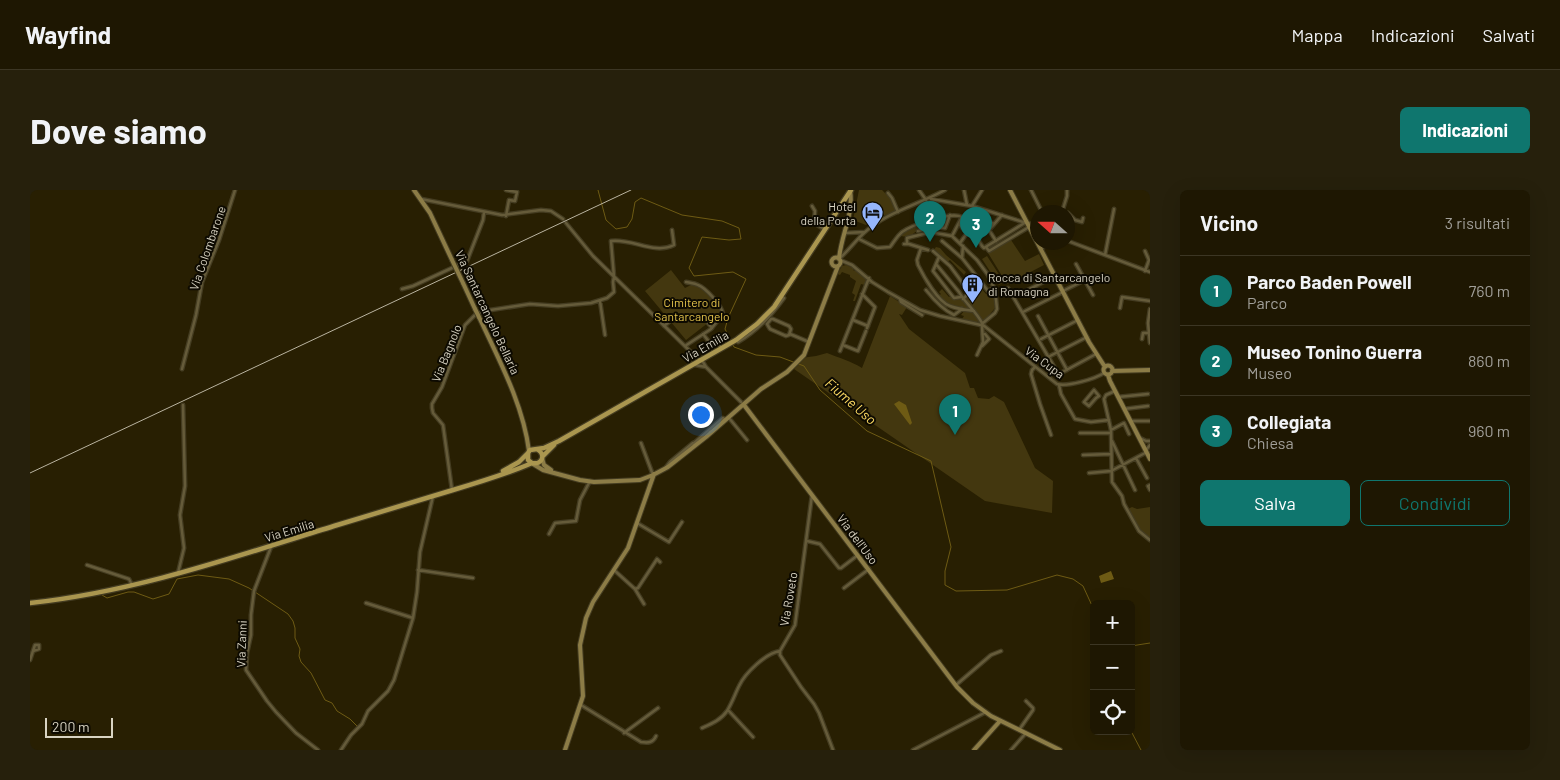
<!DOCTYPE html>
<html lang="it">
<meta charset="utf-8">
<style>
body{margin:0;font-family:Barlow,sans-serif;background:#26200c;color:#f1f3f6}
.controls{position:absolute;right:15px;bottom:15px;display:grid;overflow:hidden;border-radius:8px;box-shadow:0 5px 20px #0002}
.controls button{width:45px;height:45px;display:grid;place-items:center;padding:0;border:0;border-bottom:1px solid #3c3624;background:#1e1702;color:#f1f3f6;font:25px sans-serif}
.compass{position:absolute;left:1000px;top:15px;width:45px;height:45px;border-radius:50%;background:#1e1702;box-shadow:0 5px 20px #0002;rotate:291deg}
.scale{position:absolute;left:15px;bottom:12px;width:68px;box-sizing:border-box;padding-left:5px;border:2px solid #d8d3c2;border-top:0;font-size:14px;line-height:18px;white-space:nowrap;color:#d8d3c2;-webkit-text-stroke:4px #0d0a01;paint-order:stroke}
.you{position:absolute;left:670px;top:224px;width:18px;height:18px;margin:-12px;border:4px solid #fff;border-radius:50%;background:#1a73e8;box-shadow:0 0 0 8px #1a73e833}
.badge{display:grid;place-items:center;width:32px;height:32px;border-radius:50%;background:#0f766e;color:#fff;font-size:16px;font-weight:700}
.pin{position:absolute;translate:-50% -41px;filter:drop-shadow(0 1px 2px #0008)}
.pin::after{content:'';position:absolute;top:26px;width:18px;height:15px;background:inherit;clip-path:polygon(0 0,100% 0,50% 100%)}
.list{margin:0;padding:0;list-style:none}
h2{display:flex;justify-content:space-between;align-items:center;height:65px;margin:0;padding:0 20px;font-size:21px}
h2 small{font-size:16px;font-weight:400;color:#a19f99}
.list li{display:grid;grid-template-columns:32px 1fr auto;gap:15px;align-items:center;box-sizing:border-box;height:70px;padding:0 20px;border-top:1px solid #3c3624}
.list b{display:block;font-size:19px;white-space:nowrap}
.list p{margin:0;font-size:16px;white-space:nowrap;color:#a19f99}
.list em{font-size:16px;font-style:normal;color:#a19f99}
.actions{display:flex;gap:10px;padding:15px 20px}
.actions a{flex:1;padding:11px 0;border:1px solid #0f766e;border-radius:8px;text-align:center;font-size:18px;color:#0f766e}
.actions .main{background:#0f766e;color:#fff}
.icon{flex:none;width:28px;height:28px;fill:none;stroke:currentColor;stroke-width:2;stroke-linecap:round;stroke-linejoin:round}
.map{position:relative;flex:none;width:1120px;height:560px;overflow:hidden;border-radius:8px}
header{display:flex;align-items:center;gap:30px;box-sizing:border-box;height:70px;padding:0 25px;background:#1e1702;border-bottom:1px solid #3c3624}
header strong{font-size:24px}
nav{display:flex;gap:28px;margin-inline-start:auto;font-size:18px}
.intro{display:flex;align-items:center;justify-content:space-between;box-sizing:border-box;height:120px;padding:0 30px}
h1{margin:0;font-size:35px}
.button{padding:12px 22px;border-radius:8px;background:#0f766e;color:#fff;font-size:18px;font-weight:700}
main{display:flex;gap:30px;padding:0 30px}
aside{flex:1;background:#1e1702;border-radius:8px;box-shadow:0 5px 20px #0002}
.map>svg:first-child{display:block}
</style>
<header>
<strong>Wayfind</strong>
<nav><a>Mappa</a><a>Indicazioni</a><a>Salvati</a></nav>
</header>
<div class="intro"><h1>Dove siamo</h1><a class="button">Indicazioni</a></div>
<main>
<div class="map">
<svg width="1120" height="560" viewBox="0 0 1120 560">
<rect width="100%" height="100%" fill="#281f02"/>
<path fill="#43370f" d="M829 0H852L861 9 866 21 855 26 853 24H851L836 35 823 30Z
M917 28 913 37C906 36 899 35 892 38 883 42 880 50 869 45L893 34Z
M981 50 995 71 1009 64 1014 75 977 94 958 63Z
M906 57 910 58 916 65 936 82 934 85 920 70 916 73 903 61Z
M957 66 974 92 969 95 952 69Z
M816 75 824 78 823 80 825 81 826 80 836 89 835 95 831 94 825 111H823L825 105 822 103 826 91 820 87V85L812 82 810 85 807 84 812 76Z
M641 80 655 98 663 94 673 97 692 122 656 150 615 101Z
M939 92 945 98 950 97 956 104 961 100 963 101 965 118 955 130 943 133 932 129 934 126 931 125 934 121 942 123 944 122 921 117 908 106 911 104 909 102 912 99 919 107 921 106 925 110 935 109 942 102 941 97 937 93Z
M860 106 877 117 872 125 869 124 879 139 935 183 940 198H944L948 208 959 209 964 206 974 212 1005 278 1023 291 1022 323 955 311 764 179 771 168 786 166 797 163C809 168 821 171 832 178Z
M1102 317 1107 319 1120 317V348L1110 339 1098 319Z"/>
<path fill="#6e5b14" d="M869 211 876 215 882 233 880 235 864 214Z
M1081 381 1084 389 1071 393 1069 386Z"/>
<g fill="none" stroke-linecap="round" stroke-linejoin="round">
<path stroke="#6e5b14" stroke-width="1" d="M568 0 576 30 586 39 597 37 602 29 605 12 611 8 652 25 692 31 709 38 711 49 699 50 672 47 659 78 664 86 703 82 716 89 698 128 695 139 704 157 726 165 750 167 774 176 790 200 837 241 901 271 921 357 915 381V395L926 401 977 400 1027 385 1043 389 1053 396 1064 420
M72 405 77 408 98 402H104L123 409 139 404 147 389 168 385 199 389 219 398 258 424 263 431 265 438V448L270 459 269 466 271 472 281 483 295 510 302 513 307 521 320 529 327 536
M1101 456 1120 453
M1064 461 1061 472 1064 479
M1101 541 1111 560"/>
<defs>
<path id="street" d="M889 0 896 10
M934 0 937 15
M1001 0 1012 22
M858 3 862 8 868 22
M391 9 472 25 511 20 521 21 533 29
M901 9 942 16 993 32 994 33
M782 16 785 21 784 33 794 39
M942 16 952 0
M1032 22 1037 6V0
M1038 23 1045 30 1052 32 1053 28
M476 26 479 10 485 11 487 2 476 0
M947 26 964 34
M536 33 563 66 663 164 673 172 676 177
M929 34 937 43 930 53
M906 37 915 38 920 25
M888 41 904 37
M815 43 835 42
M922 46 932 27
M829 49 847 58 860 57C864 52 866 47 872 42 882 35 921 21 932 27 941 33 946 47 952 56L954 58 996 32 1008 37
M912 51 932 68
M966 51 959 40 972 25
M1038 51 1120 82
M874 54H879L898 60
M877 54V48L901 42 922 46 947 70 958 85 965 100 967 119 965 123 953 133
M933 56 932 68 958 101 964 98
M956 57 959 61 999 37
M891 58 887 70 888 75C894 87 908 112 920 116 927 119 936 120 944 121
M1011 59 1020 52
M903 61 920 76 937 99 939 103 933 109
M1115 61 1119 70 1115 81
M1075 65 1084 19
M909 67 903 81 924 108 931 107
M810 68C819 60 826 50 835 42 855 23 890 14 915 0
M810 70 822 75 842 92 858 102 890 120 910 126 951 135
M906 74 929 102C935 113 946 121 952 133
M1046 74 1063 105
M978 98 1026 180 1027 184
M372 99 383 96 437 71 453 30 454 22
M896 100C904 110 913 120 924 125L932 119
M1033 101 1055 90
M832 104 845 117 837 138
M984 107 1025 86
M870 109 871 112 892 125
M570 111 575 145
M1090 118 1092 107 1120 111
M1120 119 1118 133 1120 153
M993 122 1033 102
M1008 126 1037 180
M741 129H743L759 136 761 139 759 145 756 146 740 139 737 134Z
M823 130 838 136
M678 133 682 138
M953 135 1027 194C1037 197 1065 189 1074 183
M634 136 640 131
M673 144 680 153 685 149 691 158
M760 144 779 152
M1011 149 1048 130
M1112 149 1113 143H1119
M708 152C727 141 741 126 754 108L751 107
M813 155 828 161 836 141
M655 156 681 139 693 124C692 116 676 98 668 95 664 93 660 93 656 92
M952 156 959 149 955 144
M810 161 839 88
M947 165 953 152 952 136
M1020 166 1057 147
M665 175 676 177 711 212
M1005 177 1002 180 1001 184 1010 214 1021 245
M152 179 166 125 172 92 189 50 205 0
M1029 184 1066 164
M1029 195 1031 204 1045 229 1061 232 1079 230
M1064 200 1069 206 1066 208 1059 216 1054 212Z
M1085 201 1076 205 1074 209 1081 240 1082 292 1092 306 1094 314 1109 341 1120 350
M1088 207 1118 204
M1094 219 1118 216
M699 228 717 250
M1102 231H1120
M1081 240 1094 233 1099 244
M681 243 679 240 693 228 696 230
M1050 243H1081
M1110 248 1116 251H1120
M1082 251 1105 300
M611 253 623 285
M663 254 679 240
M1116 260 1120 255
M1053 265 1081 264
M1106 268 1117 288
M636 277 640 272 663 253
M1081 281 1117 262
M1059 283 1081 281
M1120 295 1118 296 1120 300
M422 300 413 235 403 223 402 218V214L412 197 435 135 445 125 454 121 500 114 528 116 561 113 577 108 584 102 583 92 584 87 581 51C602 48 624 65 644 55L642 40
M607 333 639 352 652 332
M519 344 525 333 546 331 550 310 560 291
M777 351 790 354 809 378H811L828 365
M241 357 224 401 221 425V445L217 463 216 480 237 511 246 522 266 543 288 560
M57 375 99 389 102 395
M388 380 443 388
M584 380 605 399 614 414
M148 383 154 358 150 325 155 296 153 215
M814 398 839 379
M605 399 608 398 627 369 630 372
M336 413 383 428
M750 461V465L771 497 784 514 789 523 803 560
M0 470 5 455H9V459L3 461
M926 495 961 465 971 461
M551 515 611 552C618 553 623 553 626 546
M698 520 723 547
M672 538C681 534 691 530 697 521 702 513 705 504 709 496 715 483 736 463 750 461L765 435 782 305
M989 540 1003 520V518L996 511
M594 543 628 518
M311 560 321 545 332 534 338 521 358 501 364 490 383 428 387 402 390 362 403 306
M883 560 956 522
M981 560 996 543"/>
<path id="secondary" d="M384 0 400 23 422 70
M980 0 1059 152 1075 177
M801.5 72a4.5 4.5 0 1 1 9 0a4.5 4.5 0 1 1-9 0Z
M809 69C811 45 824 24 820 0
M433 93 445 119
M449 127C469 170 493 214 499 261
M1073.5 180a4.5 4.5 0 1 1 9 0a4.5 4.5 0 1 1-9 0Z
M1082 181 1120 180
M1078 185 1080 191 1120 269
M714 215 927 497 943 513 961 526 1030 560
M512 268 514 275 521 280
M503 274 513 280 550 290 564 292 610 290 623 285 638 277 676 247 731 199 757 182 774 165 808 76
M535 560 553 506 550 455 556 428 563 412 598 358 624 284
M944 560 970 531"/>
<path id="primary" d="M507 259 514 258 529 251 706 150 727 134 744 117 821 0
M513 266 524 255
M473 281 489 272 497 264
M0 413C104 402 204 367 304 336 344 324 384 312 423 300 450 292 477 284 502 273 513 275 516 264 507 259L500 260 498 263V270L502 273"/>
</defs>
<use href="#street" stroke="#443c21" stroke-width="5"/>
<use href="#secondary" stroke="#443c21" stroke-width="6"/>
<use href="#primary" stroke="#443c21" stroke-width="7"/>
<use href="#street" stroke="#655b3a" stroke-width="2.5"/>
<use href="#secondary" stroke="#8c7c46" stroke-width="4"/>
<use href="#primary" stroke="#aa964f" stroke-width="4.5"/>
<path stroke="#bab4a1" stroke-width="1" d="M0 283 601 0"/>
<defs>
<path id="secondary-bridge" d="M422 70 433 93
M445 119 449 127"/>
</defs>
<use href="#secondary-bridge" stroke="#443c21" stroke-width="6" stroke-linecap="butt"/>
<use href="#secondary-bridge" stroke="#8c7c46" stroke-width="4"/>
</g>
<defs>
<symbol id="hotel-pin" viewBox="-11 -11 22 30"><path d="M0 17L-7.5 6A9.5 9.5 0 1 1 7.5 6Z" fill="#95b6fd" stroke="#0d0a01"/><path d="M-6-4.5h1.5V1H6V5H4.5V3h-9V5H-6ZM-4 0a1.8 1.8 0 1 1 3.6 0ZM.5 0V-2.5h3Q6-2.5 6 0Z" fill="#111"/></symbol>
<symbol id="building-pin" viewBox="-11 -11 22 30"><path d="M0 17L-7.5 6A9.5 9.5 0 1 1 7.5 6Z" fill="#95b6fd" stroke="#0d0a01"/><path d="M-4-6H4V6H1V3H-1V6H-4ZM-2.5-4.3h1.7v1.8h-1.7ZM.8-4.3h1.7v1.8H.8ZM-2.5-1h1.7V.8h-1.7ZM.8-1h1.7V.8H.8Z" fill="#111"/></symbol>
</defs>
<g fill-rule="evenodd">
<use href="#hotel-pin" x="830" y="10" width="25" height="34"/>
<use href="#building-pin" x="930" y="82" width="25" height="34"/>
</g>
<g text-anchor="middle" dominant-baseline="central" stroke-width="4" stroke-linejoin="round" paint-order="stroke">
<g font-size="12" fill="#d8d3c2" stroke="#0d0a01" text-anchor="end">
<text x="826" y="16">Hotel<tspan x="826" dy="14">della Porta</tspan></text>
<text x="958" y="87" text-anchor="start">Rocca di Santarcangelo<tspan x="958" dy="14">di Romagna</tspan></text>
</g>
<g font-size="12" fill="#d8d3c2" stroke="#0d0a01">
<text transform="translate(177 58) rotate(-71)">Via Colombarone</text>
<text transform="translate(458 122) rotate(65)">Via Santarcangelo Bellaria</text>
<text transform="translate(675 156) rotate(-30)">Via Emilia</text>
<text transform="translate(416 163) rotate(-68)">Via Bagnolo</text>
<text transform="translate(1015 172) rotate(36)">Via Cupa</text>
<text transform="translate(259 340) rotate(-17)">Via Emilia</text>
<text transform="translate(828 349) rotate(53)">Via dell'Uso</text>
<text transform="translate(758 409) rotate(-80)">Via Roveto</text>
<text transform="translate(211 454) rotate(-88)">Via Zanni</text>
</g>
<g font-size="12" fill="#e7c64d" stroke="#0d0a01">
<text x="662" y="112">Cimitero di<tspan x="662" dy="14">Santarcangelo</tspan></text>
</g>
<g font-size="14" font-style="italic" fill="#fbd962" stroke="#0d0a01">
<text transform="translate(821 211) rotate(41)">Fiume Uso</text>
</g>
</g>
</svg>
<div class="controls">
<button>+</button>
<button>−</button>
<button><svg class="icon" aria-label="locate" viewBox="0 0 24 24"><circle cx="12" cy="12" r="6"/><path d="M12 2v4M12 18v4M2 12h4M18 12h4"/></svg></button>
</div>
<svg class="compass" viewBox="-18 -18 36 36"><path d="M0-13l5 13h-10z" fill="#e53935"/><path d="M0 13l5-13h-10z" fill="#a19f99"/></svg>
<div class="scale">200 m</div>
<div class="you"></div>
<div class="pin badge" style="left:925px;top:245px">1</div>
<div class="pin badge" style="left:900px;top:52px">2</div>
<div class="pin badge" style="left:946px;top:58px">3</div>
</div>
<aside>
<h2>Vicino<small>3 risultati</small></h2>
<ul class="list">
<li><span class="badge">1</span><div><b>Parco Baden Powell</b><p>Parco</p></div><em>760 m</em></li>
<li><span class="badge">2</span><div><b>Museo Tonino Guerra</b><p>Museo</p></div><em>860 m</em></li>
<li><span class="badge">3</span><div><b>Collegiata</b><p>Chiesa</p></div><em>960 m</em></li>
</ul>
<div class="actions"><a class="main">Salva</a><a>Condividi</a></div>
</aside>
</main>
